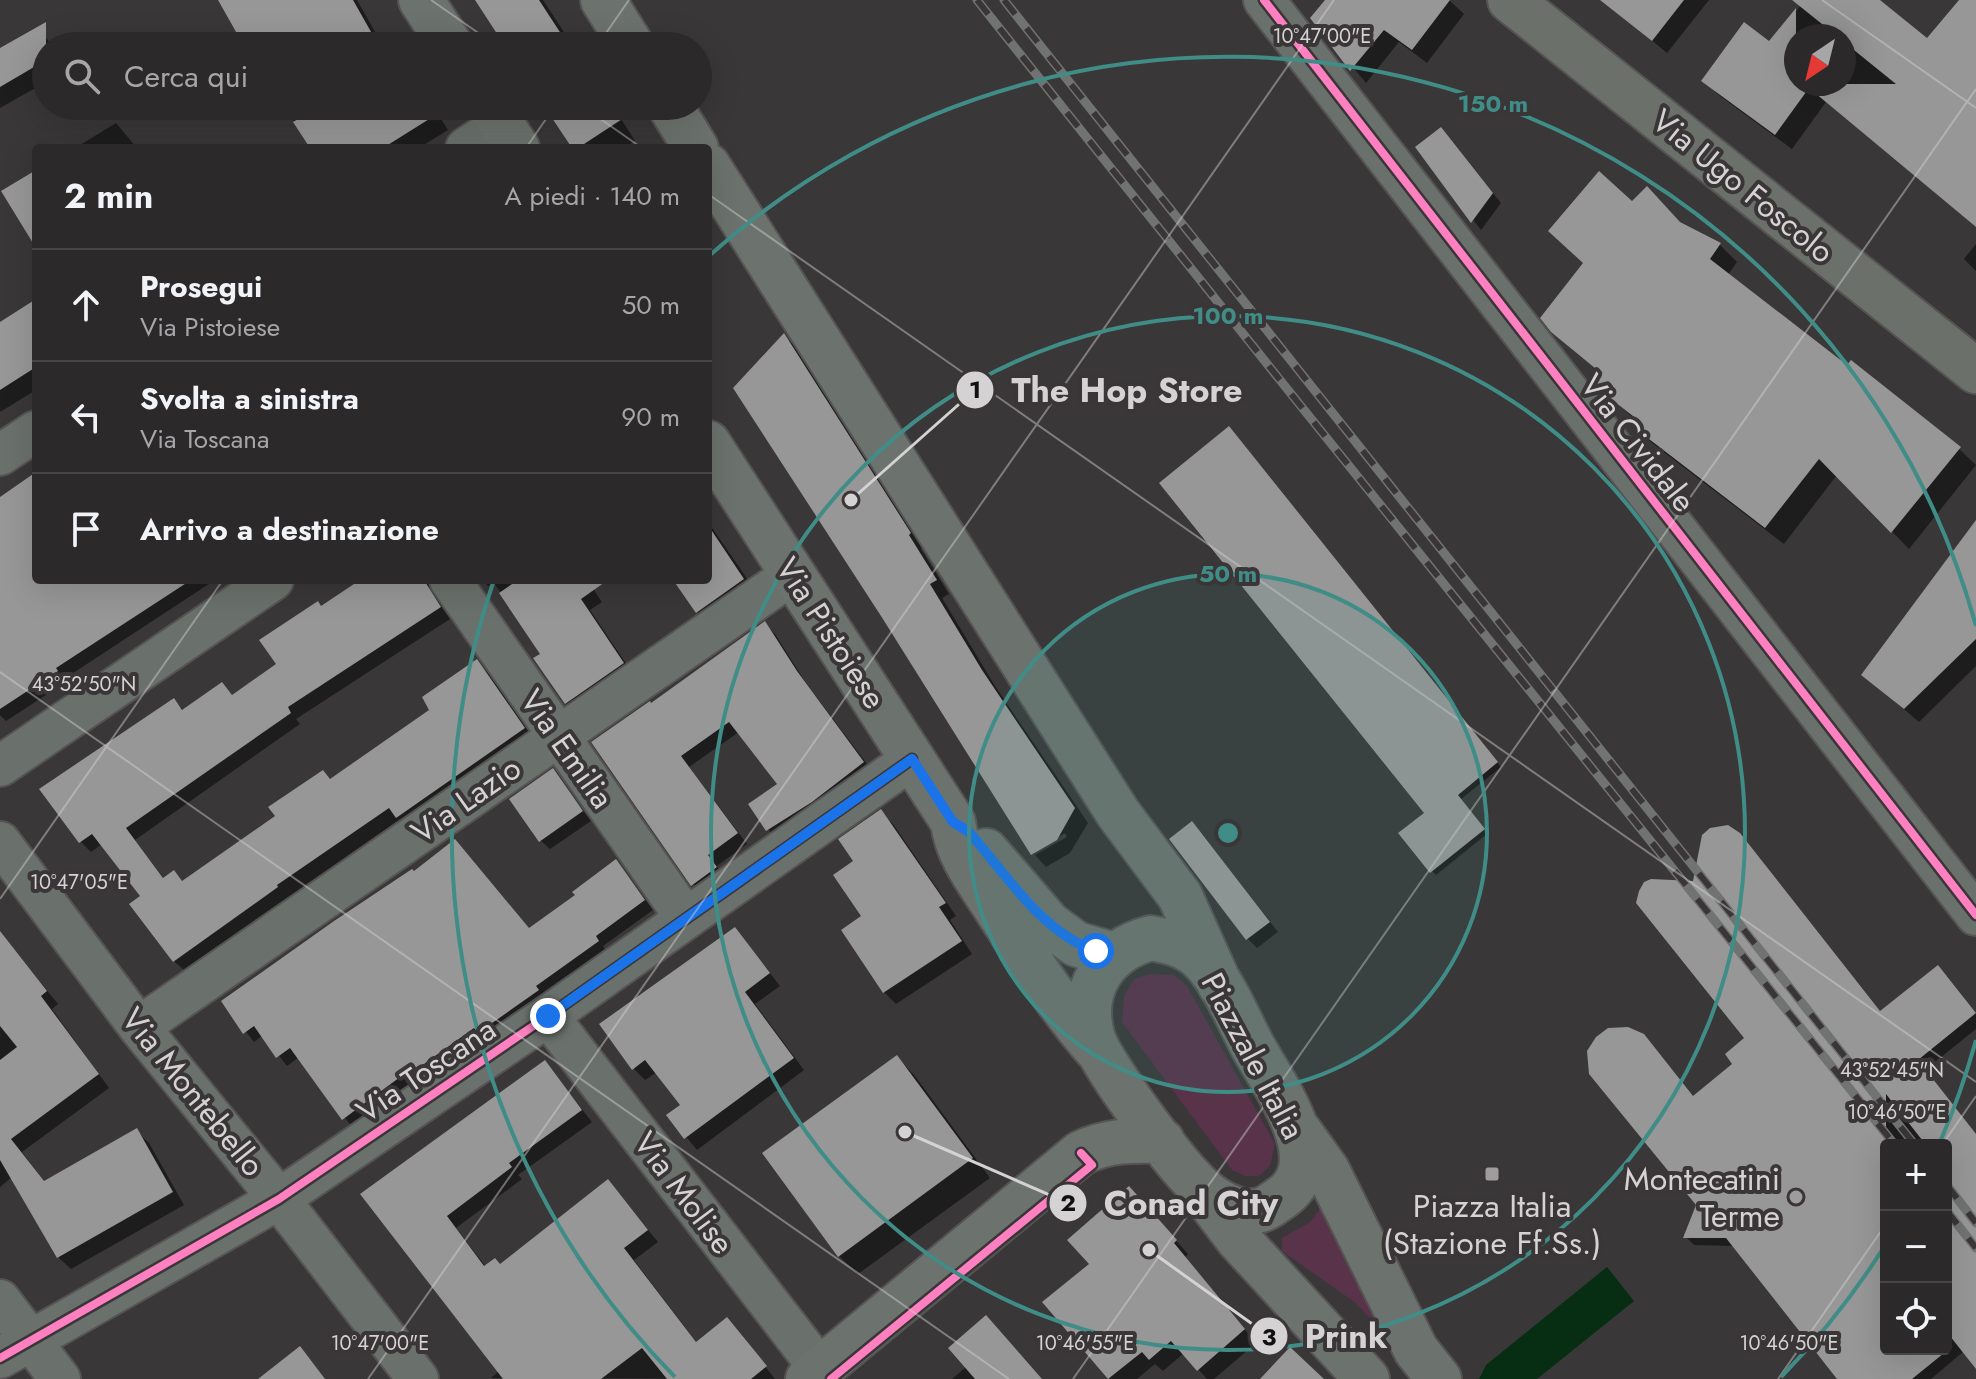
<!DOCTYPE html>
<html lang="it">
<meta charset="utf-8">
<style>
body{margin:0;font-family:Jost,sans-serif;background:#333132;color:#f1f3f6}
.controls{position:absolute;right:24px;bottom:24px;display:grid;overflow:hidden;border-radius:8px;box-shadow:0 8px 32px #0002}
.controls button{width:72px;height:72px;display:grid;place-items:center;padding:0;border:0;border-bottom:2px solid #474547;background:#2b292a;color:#f1f3f6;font:40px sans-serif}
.compass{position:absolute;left:1784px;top:24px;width:72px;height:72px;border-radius:50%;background:#2b292a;box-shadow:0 8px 32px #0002;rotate:215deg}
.stop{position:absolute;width:24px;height:24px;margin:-18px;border:6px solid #1a73e8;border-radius:50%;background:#fff}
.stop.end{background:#1a73e8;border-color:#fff;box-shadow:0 2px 8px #0008}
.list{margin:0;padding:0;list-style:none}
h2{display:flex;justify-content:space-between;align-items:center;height:104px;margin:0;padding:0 32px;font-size:34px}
h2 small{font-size:26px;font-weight:400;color:#a6a6a8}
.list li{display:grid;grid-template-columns:52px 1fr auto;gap:24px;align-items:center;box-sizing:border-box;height:112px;padding:0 32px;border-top:2px solid #474547}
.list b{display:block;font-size:30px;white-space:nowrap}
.list p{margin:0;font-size:26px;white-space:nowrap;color:#a6a6a8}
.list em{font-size:26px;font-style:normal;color:#a6a6a8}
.icon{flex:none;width:44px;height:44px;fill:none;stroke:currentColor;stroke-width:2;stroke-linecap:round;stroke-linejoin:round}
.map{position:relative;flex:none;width:1976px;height:1379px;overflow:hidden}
.search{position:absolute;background:#2b292a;box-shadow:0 8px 32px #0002;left:32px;top:32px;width:680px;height:88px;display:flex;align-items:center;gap:20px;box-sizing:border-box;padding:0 28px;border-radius:44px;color:#a6a6a8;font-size:30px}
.panel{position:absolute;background:#2b292a;box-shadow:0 8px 32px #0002;left:32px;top:144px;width:680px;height:440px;border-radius:8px}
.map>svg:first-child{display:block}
</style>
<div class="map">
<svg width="1976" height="1379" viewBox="0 0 1976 1379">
<rect width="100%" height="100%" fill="#393738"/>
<path fill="#58334a" d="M1150 974 1174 975 1187 986 1275 1144 1270 1166 1259 1176H1245L1232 1170 1122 1022 1124 996 1134 979Z
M1322 1206 1386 1337 1357 1304 1282 1251V1238L1310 1222Z"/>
<path fill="#072e13" d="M1607 1267 1634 1301 1537 1379H1479L1486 1365Z"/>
<path fill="#0007" fill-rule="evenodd" d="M220 0H357L383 46H246Z
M478 0H543L573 46H508Z
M1327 0H1449L1464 14 1427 63 1399 42 1366 83 1312 18Z
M1603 0H1709L1667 53Z
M1805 0H1877L1928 41 1961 0H1976V227L1826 102 1792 149 1720 96 1704 81 1770 44ZM1796 36H1844V84H1796Z
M38 29 53 46H46V82L0 108V51Z
M284 106H433L448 130 419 148H312Z
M547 106H613L635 141 624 148H574Z
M116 123 137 148H75Z
M1450 139 1501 203 1481 230 1417 148Z
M1632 204 1681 224 1720 245 1737 262 1728 275 1847 368 1959 449 1976 465 1909 549 1837 475 1784 544 1652 443 1635 426 1638 422 1595 384 1602 374 1553 330Z
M1976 244V271L1964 259Z
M36 302V390L0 412V325Z
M784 336 798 349 923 547 921 549 949 594 942 598 995 686 1088 823 1070 853 1046 867 1035 855 1067 837 1065 833 1033 854Z
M1233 433 1501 767 1460 800 1487 834 1436 875 1432 871 1427 813Z
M36 475V580H215L64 679 66 682 6 721 0 715V503Z
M708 522 757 593 711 626 697 612 675 580H708Z
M1976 523V666L1919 722 1864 675Z
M364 580H440L437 593 441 606 450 619 296 719 300 724 135 840 165 880 183 883 331 781 432 710 477 662 488 673 534 739 408 827 400 819 185 971 174 961 142 897 102 844 91 852 81 842 174 700 184 711 222 684 233 696 278 664 322 608Z
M482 580H587L602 602 590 610 633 674 577 713 566 703 543 654 494 583 488 586Z
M765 624 775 634 806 683 873 772 778 839 768 829 780 785 739 732 689 767 747 844 717 866 725 877 703 894 693 884 651 706Z
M553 771 591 821 550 849 540 840Z
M880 812 893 824 956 916 950 920 972 954 896 1004 884 992 864 917 856 862Z
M1201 833 1278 932 1257 948 1248 939Z
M1739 834 1881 1013 1947 976 1976 1013V1029L1925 1070 1976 1135V1366L1964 1351 1931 1379H1839L1735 1246 1694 1245 1686 1237 1698 1205 1694 1097 1735 1064 1747 1039 1695 883ZM1886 1145H1946V1349H1886Z
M616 861 653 910 603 946 606 951 423 1080 421 1077 352 1127 299 1057 287 1066 263 1035 254 1042 223 1002 530 930 578 896Z
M735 929 780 986 755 1004 804 1070 697 1150 669 1116 683 1106 657 1072 645 1080 634 1069Z
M0 933 58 1004 52 1009 109 1088 22 1152 45 1183 136 1131 149 1143 184 1205 71 1269 58 1257 12 1177 0 1187Z
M897 1057 915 1076 990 1178 858 1274 839 1256 765 1154Z
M545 1063 592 1122 518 1175 522 1179 456 1228 486 1267 500 1266 608 1181 658 1242 634 1260 697 1343 737 1331 775 1379 491 1378 499 1371 363 1195Z
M1141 1201 1188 1254 1185 1257 1256 1343 1214 1379H1207L1184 1353 1163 1371 1155 1364 1137 1379H1110L1045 1302 1091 1264Z
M966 1367 1041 1379H952Z"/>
<path fill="#989797" d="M218 0H353L379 46H244Z
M475 0H539L569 46H505Z
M1325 0H1450L1412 50 1384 30 1350 71 1310 18Z
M1600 0H1684L1652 41Z
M1792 0H1880L1927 38 1959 0H1976V227L1809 88 1775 135 1701 81 1744 22 1769 41 1796 8V84H1896L1844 42V36H1837Z
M46 22V60L0 87V48Z
M319 106H450L383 148H310L293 122Z
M544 106H642L578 148H572Z
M1441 127 1493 193 1471 223 1415 147Z
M36 170V248L1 191Z
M1599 171 1632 201 1647 186 1680 222 1721 243 1710 259 1847 365 1851 360 1961 447 1891 533 1819 459 1765 528 1632 426 1638 420 1593 385 1601 373 1551 332 1540 318 1583 263 1548 231Z
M36 299V367L0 390V322Z
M784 333 911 533 909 535 937 580 930 584 982 670 1075 808 1057 840 1031 855 881 616 733 388Z
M1229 426 1498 762 1458 795 1485 829 1430 873 1398 833 1424 813 1159 483Z
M36 472V580H191L56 668 58 671 0 709V497Z
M1976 520V639L1904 709 1861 675Z
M708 525 744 579 696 613 673 580H708Z
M360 580H424L441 607 288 707 291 713 126 828 163 878 174 870 182 881 275 816 268 807 323 770 330 779 429 710 422 697 477 659 525 728 396 818 389 808 277 885 278 887 173 962 129 904 140 896 92 834 79 843 39 789 174 698 182 710 222 682 232 695 276 664 259 640 318 601 321 606Z
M518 580H608L581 599 624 663 565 704 533 658 540 654 499 593Z
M765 621 797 671 864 762 812 802 766 831 748 804 777 784 729 722 681 756 738 833 708 855 717 867 691 886 591 742 650 701 651 703Z
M553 768 583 811 539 842 509 799Z
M881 809 946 903 939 907 962 941 883 993 841 930 861 916 833 875 853 861 838 839Z
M1192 821 1270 922 1246 940 1169 839Z
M1728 825 1740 833 1880 1011 1938 965 1976 1013 1918 1060 1976 1134V1369L1946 1331V1145H1926L1886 1094V1349H1949L1912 1379H1837L1726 1238H1683L1696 1205 1589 1074 1587 1051 1596 1037 1608 1028 1628 1027 1644 1034 1693 1096 1732 1064 1725 1054 1744 1038 1636 903 1639 891 1644 882 1651 879 1693 881 1702 835 1710 828Z
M455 839 529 928 575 895 572 892 616 859 645 900 596 936 599 941 536 986 539 990 478 1033 474 1028 413 1072 411 1069 342 1120 290 1048 276 1058 254 1026 243 1034 221 1001 334 921 412 869 414 871Z
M735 927 770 973 745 992 794 1058 684 1139 666 1115 680 1105 645 1060 632 1070 599 1024Z
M0 931 47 991 41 996 99 1074 11 1139 44 1181 137 1128 173 1192 57 1258 0 1160V1060L17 1047 0 1026Z
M897 1055 973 1158 838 1257 762 1153Z
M545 1060 582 1110 509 1163 512 1167 447 1216 484 1266 495 1258 500 1264 608 1179 648 1230 624 1248 696 1342 727 1317 767 1366 751 1379H667L642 1348 601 1379H503L360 1194Z
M1129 1186 1177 1240 1174 1243 1245 1329 1197 1371 1171 1341 1149 1360 1142 1352 1108 1379 1042 1302 1089 1264 1067 1240Z
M986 1315 1042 1379H975L948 1348Z
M300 1346 325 1379H258Z
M1290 1347 1324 1379H1260Z"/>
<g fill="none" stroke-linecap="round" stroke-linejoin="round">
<defs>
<path id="street" d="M1264 0 1976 915
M466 148 502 124
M0 455 36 431
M450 580 685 917
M0 766 273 580
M0 842 139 1027 279 1199 418 1379
M548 1016 820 1369
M139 1027 793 574
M0 1300 60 1379
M0 1358 279 1199 548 1016 912 759"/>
<path id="secondary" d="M421 0 451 46
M603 0 632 46
M490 106 517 148
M670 106 696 148
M708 166 1118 813 1180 896 1220 985
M708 443 953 822C957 855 979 882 997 910 1028 958 1059 1007 1097 1050
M986 851 1049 924 1076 944 1114 955
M1151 938C1172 942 1190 946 1205 963 1226 987 1238 1019 1253 1047 1274 1085 1333 1163 1281 1198 1275 1202 1268 1208 1261 1210 1238 1216 1211 1199 1196 1183 1174 1161 1098 1062 1092 1035 1080 987 1106 950 1151 938Z
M1299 1131 1327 1170 1416 1350 1439 1379
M1203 1193 1238 1239 1367 1379
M808 1379 1081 1153C1108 1140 1133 1140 1162 1141"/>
<path id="primary" d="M1510 0 1976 371"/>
</defs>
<use href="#street" stroke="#555354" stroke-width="44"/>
<use href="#secondary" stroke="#555354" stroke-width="48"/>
<use href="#primary" stroke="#555354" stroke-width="48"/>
<use href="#street" stroke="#6a706b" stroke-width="40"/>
<use href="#secondary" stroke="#6c726e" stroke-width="44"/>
<use href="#primary" stroke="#6b706b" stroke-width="44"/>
<defs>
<path id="rail" d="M977 0 1284 385 1895 1145
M1004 0 1915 1145
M1946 1184 1976 1223
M1946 1210 1976 1248"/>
</defs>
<use href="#rail" stroke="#707371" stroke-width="9"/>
<use href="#rail" stroke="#3a3638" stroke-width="6" stroke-dasharray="18" stroke-linecap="butt"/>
<defs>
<path id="cycleway" d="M1264 0 1976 915
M0 1358 279 1199 548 1016 912 759
M831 1379 1092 1165 1081 1153"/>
</defs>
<use href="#cycleway" stroke="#3a3638" stroke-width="13"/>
<use href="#cycleway" stroke="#ff80c0" stroke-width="8"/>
</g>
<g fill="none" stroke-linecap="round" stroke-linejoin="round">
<path stroke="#1a73e8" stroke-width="10" d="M548 1016 912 759 953 822 969 832C1005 873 1043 934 1096 951"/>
</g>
<path fill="none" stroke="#d4d2d3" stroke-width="2" stroke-opacity="0.45" d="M431 0 497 46M1822 0 1976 108M597 46 629 0M582 106 642 148M526 148 555 106M708 194 1976 1082M0 672 1009 1379M0 899 223 580M1942 1145 1976 1096M368 1379 1334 0M1073 1379 1976 89M1778 1379 1886 1224"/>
<circle cx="1228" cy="833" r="259" fill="#408d87" fill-opacity=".12"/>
<g fill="none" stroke="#408d87" stroke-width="4">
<circle cx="1228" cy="833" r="259"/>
<circle cx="1228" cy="833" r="517"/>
<path d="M1976 1040A776 776 0 0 1 1940 1142M1882 1250A776 776 0 0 1 1781 1377M675 1377A776 776 0 0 1 494 580M709 256A776 776 0 0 1 1976 626"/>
</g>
<g fill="#9e9c9d" stroke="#3a3638" stroke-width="3">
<rect x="1484" y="1166" width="16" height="16" rx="4"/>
<circle cx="1796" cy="1197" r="8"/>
</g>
<g text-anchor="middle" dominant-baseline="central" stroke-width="8" stroke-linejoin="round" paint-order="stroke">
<g font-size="32" fill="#d4d2d3" stroke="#3a3638">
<text transform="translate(1743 186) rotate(39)">Via Ugo Foscolo</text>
<text transform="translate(1638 443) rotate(52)">Via Cividale</text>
<text transform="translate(831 633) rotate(57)">Via Pistoiese</text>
<text transform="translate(567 749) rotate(55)">Via Emilia</text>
<text transform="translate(466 800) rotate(-35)">Via Lazio</text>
<text transform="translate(1253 1056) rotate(62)">Piazzale Italia</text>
<text transform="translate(426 1070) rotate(-34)">Via Toscana</text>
<text transform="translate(193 1092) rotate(51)">Via Montebello</text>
<text transform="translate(684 1193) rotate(53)">Via Molise</text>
</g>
<g font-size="32" fill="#d4d2d3" stroke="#3a3638" text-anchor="end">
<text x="1780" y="1179">Montecatini<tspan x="1780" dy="37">Terme</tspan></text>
<text x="1492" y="1206" text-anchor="middle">Piazza Italia<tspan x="1492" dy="37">(Stazione Ff.Ss.)</tspan></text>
</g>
</g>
<g font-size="20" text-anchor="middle" fill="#d4d2d3" stroke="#3a3638" stroke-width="8" stroke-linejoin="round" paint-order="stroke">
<text x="1322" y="43">10°47'00"E</text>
<text x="84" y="691">43°52'50"N</text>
<text x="79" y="889">10°47'05"E</text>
<text x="1892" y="1077">43°52'45"N</text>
<text x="1897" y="1119">10°46'50"E</text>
<text x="380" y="1350">10°47'00"E</text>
<text x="1085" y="1350">10°46'55"E</text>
<text x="1789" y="1350">10°46'50"E</text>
</g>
<circle cx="1228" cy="833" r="12" fill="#408d87" stroke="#3a3638" stroke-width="4"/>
<g font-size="24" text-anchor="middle" font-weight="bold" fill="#408d87" stroke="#3a3638" stroke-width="8" stroke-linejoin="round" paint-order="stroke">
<text x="1493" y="112">150 m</text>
<text x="1228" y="324">100 m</text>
<text x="1228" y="582">50 m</text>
</g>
<path fill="none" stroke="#d4d2d3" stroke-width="3" d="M851 500L975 390M905 1132L1068 1203M1149 1250L1269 1336"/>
<g fill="#d4d2d3" stroke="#3a3638" stroke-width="3">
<circle cx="851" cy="500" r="8"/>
<circle cx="905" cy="1132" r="8"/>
<circle cx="1149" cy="1250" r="8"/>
<circle cx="975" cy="390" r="20"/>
<circle cx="1068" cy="1203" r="20"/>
<circle cx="1269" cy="1336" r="20"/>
</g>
<g font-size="24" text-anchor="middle" font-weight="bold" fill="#111">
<text x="975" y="398">1</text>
<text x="1068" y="1211">2</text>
<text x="1269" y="1345">3</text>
</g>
<g font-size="34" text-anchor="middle" font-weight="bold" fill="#d4d2d3" stroke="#3a3638" stroke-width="8" stroke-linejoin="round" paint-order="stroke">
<text x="1127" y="402">The Hop Store</text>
<text x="1191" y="1215">Conad City</text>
<text x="1346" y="1348">Prink</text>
</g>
</svg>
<div class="controls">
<button>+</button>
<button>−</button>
<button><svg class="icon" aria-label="locate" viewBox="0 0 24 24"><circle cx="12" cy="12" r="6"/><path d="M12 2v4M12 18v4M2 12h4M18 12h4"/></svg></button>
</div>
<svg class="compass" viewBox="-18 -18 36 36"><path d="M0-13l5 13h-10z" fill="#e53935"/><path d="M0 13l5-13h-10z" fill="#a6a6a8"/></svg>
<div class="stop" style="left:1096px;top:951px"></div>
<div class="stop end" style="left:548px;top:1016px"></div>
<div class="search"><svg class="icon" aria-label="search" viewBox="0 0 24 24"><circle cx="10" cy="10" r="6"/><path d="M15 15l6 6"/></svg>Cerca qui</div>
<section class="panel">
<h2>2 min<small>A piedi · 140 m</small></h2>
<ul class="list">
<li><svg class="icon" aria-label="ahead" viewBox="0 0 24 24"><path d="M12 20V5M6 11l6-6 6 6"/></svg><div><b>Prosegui</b><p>Via Pistoiese</p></div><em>50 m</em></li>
<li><svg class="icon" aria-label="left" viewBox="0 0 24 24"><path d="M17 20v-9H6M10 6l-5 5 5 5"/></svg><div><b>Svolta a sinistra</b><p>Via Toscana</p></div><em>90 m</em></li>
<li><svg class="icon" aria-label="arrive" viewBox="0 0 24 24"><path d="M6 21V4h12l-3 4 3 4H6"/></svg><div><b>Arrivo a destinazione</b></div></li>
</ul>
</section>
</div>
